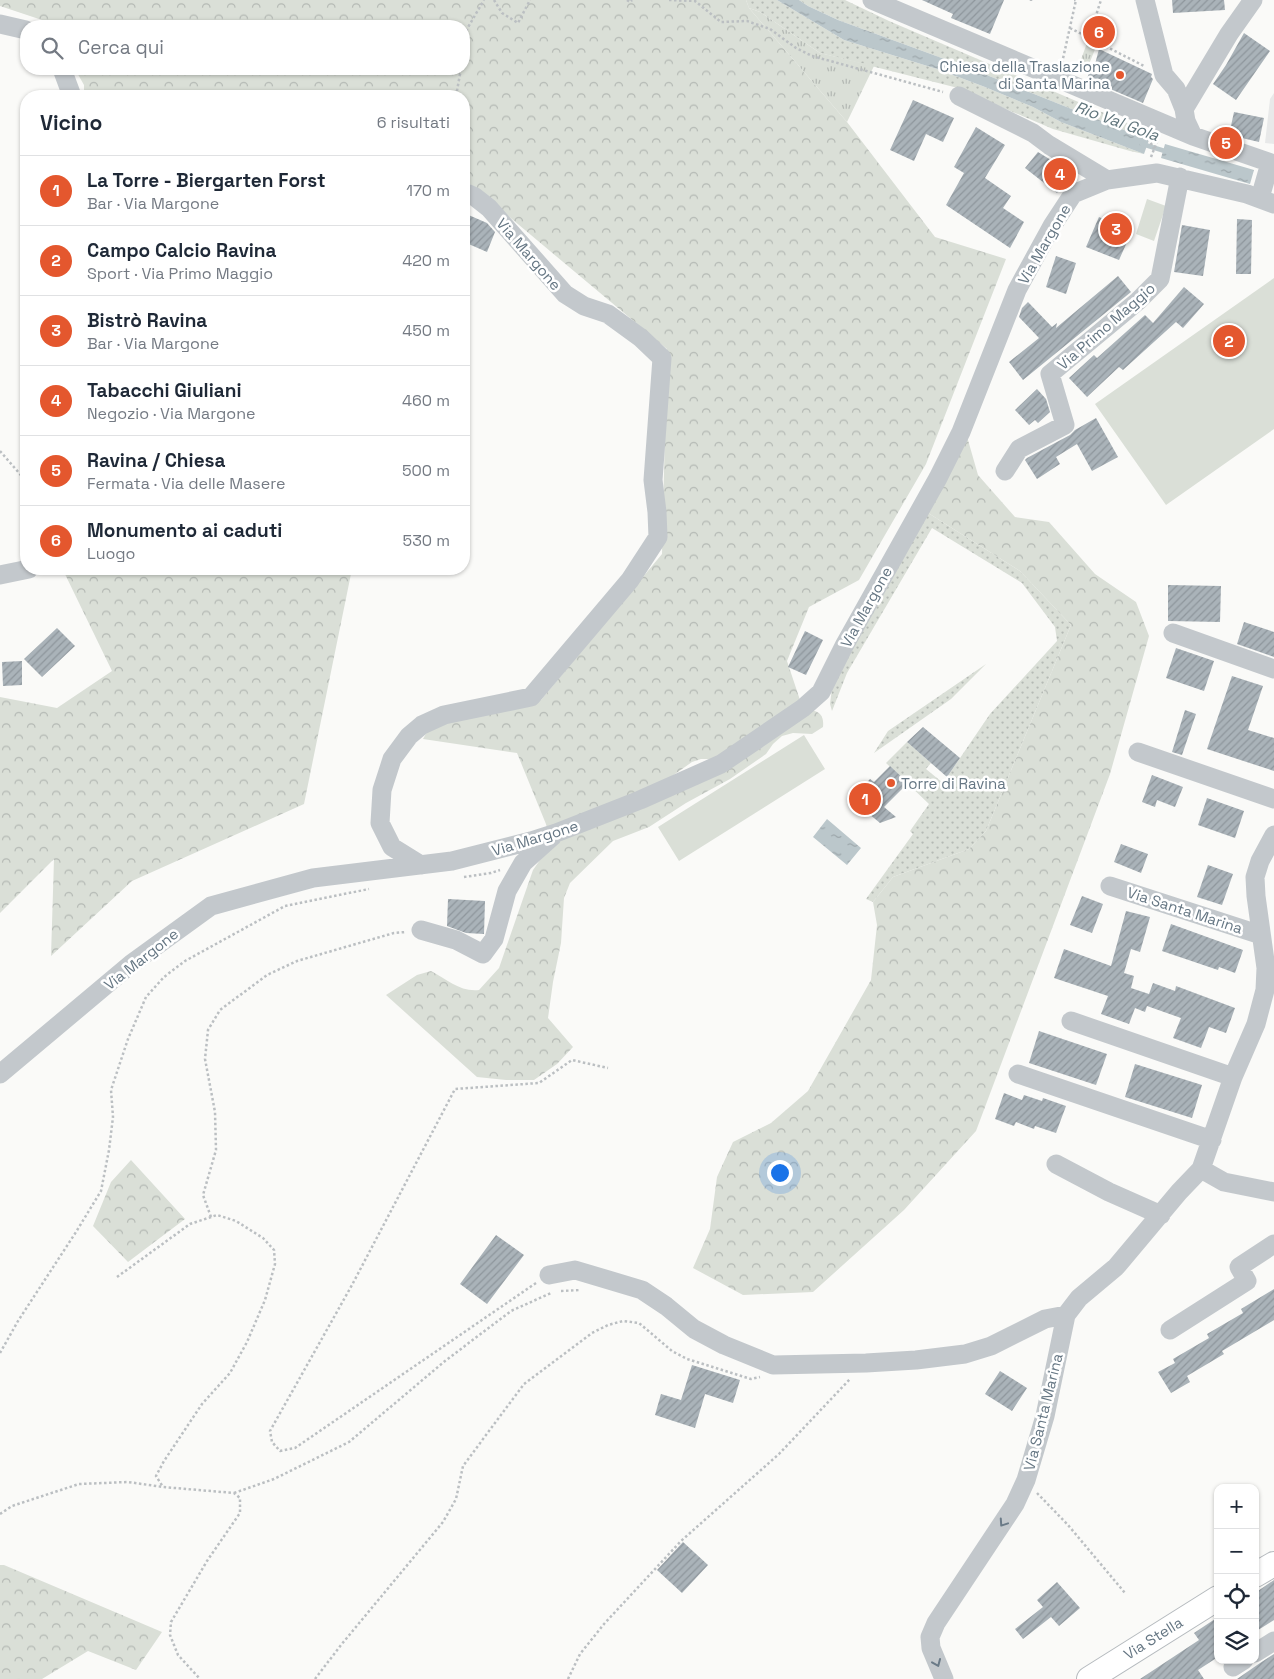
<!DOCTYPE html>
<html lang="it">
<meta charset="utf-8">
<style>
body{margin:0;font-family:"Space Grotesk",sans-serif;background:#f2f2f3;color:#1f2937}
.controls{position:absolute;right:15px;bottom:15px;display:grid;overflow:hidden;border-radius:10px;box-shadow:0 1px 4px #0004}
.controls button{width:45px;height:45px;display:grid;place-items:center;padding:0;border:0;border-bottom:1px solid #e0e1e3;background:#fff;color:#1f2937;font:25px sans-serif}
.you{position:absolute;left:779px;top:1172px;width:18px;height:18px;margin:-12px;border:4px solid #fff;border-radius:50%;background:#1a73e8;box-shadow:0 0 0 8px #1a73e833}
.badge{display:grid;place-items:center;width:32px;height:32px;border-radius:50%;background:#e4572e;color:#fff;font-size:16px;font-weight:700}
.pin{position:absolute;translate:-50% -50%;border:2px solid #fff;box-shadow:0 1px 5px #0006}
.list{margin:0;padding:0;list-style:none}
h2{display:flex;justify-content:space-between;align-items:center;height:65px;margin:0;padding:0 20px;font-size:21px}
h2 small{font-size:16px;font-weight:400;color:#747a83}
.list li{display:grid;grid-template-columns:32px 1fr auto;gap:15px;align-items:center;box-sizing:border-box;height:70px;padding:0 20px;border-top:1px solid #e0e1e3}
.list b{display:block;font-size:19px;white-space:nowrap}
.list p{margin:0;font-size:16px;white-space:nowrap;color:#747a83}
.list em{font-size:16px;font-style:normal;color:#747a83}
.icon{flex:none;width:28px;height:28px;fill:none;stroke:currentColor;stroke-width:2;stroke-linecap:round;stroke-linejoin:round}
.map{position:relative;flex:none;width:1274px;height:1679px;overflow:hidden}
.search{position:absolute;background:#fff;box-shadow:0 1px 4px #0004;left:20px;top:20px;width:450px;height:55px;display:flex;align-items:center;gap:12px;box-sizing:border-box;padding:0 18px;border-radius:20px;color:#747a83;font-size:19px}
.panel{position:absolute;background:#fff;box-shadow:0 1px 4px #0004;left:20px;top:90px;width:450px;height:485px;border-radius:20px}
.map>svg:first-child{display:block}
</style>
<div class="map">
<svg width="1274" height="1679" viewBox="0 0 1274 1679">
<defs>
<pattern id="grass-dots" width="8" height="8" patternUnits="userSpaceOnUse" patternTransform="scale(1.25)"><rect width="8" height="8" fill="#dadfd7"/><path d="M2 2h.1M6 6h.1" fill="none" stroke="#b4b9b4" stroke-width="1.8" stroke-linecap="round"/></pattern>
<pattern id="forest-crowns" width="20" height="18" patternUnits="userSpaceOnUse" patternTransform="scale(1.25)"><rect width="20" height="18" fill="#dadfd7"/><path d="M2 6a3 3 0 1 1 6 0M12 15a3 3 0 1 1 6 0" fill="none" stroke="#b4b9b4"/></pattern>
<pattern id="park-tufts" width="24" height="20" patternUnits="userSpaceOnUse" patternTransform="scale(1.25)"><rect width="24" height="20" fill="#dadfd7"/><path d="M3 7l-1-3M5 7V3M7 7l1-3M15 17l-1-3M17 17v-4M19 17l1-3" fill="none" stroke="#b4b9b4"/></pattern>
<pattern id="water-ripples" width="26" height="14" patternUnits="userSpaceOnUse" patternTransform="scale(1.25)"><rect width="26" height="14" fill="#bbc7cb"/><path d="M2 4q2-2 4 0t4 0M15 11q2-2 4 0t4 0" fill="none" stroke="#9ca6aa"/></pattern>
<pattern id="building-hatch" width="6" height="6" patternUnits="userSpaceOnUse" patternTransform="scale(1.25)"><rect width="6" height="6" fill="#aab3b9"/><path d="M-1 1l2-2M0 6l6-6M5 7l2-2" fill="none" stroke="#8e969c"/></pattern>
</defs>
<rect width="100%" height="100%" fill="#fafaf8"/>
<path fill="#e8e9e9" d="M1274 93V144L1265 143 1270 99Z"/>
<path fill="url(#grass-dots)" d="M746 0H777L844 40 937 69 985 87 1033 107 1061 122 1144 154 1130 151 1053 129 954 87 820 53 760 12 749 8Z
M799 0H845L889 21 1139 128 1149 140 969 68 838 20 808 6Z
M925 511 1020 571 1071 625 986 831 969 849 893 877 873 902 866 899 913 834 910 831 929 804 886 763 907 742 931 763 926 769 943 783 990 714 1057 641 1055 627 1022 583 932 528 847 673 832 711 830 704 832 688Z
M986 664 951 699 874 753 888 731Z"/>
<path fill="url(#forest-crowns)" d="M0 0H746L749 8 847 122 935 237 1006 259 926 464 859 580 809 607 787 661 801 703 718 759H701L692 762 651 791 548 829 517 753 423 739 428 730 446 720 541 700 662 554 667 349 464 179V96H84V85L75 69H464V26H52L51 23 0 6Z
M966 433 978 475 1015 517 1049 522 1095 574 1136 602 1149 636 1110 774 976 1131 904 1210 813 1292 743 1295 693 1268 710 1229 717 1177 733 1142 771 1123 808 1091 871 980 877 925 873 902 893 877 969 849 986 831 1071 625 1020 571 925 511Z
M67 569H352L304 804 132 881 51 956 54 859 0 913V697L57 708 112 671 63 570Z
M811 710C821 712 824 717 823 727L812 734 793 733 782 736 773 744 766 754 730 779 686 803 649 827 613 841 570 883 564 898 561 943 553 982 548 1018 573 1047 557 1064 534 1080H506L477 1077 386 995 417 975 431 971C448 980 460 992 479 990L499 968 533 870 549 847Z
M131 1160 185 1219 128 1262 93 1226 111 1182Z
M0 1565H4L162 1632 136 1670 88 1651 42 1679H0Z"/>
<path fill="url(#park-tufts)" d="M749 8 760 12 820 53 874 66 847 122Z
M1087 43 1096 47 1087 69 1079 65Z"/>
<path fill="#dadfd7" d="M1147 199 1166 206 1154 241 1136 234Z
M1274 278V429L1166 505 1095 404Z
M804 735 825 769 679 861 658 827Z"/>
<path fill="url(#water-ripples)" d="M777 0H799L808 6 838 20 969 68 1149 140 1144 154 1061 122 1033 107 985 87 937 69 844 40Z
M1165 144 1254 170 1250 184 1161 158Z
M827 819 861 848 847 865 813 837Z"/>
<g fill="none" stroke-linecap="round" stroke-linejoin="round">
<path stroke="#bbc7cb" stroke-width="4.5" d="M1142 144 1168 152"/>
</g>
<path fill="url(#building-hatch)" d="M922 0H1004L990 34 951 18 953 14Z
M1172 0H1224L1225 10 1173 13Z
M1244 33 1270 51 1236 100 1213 84 1226 65Z
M1099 49 1152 74 1151 77 1153 79 1143 103 1087 79 1091 67 1094 68Z
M913 100 954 118 943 142 926 134 914 161 890 150Z
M1234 112 1264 118 1259 142 1229 135Z
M976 127 1005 145 985 178 1011 196 1003 208 1024 222 1010 248 946 205 964 173 954 167Z
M1038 152 1072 173 1057 193 1025 168Z
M464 213 487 223 495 232 487 252 464 242Z
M1099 217 1132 231 1119 260 1086 247Z
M1237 219 1252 220 1251 274H1236Z
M1182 225 1210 230 1203 276 1174 272Z
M1056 256 1076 263 1066 294 1046 287Z
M1118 276 1131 292 1023 380 1009 362 1039 338 1019 317 1022 308 1028 302 1052 327 1057 323 1056 328Z
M1184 287 1204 304 1183 328 1176 322 1123 370 1119 367 1087 397 1069 378 1094 355 1097 358 1145 315 1153 323Z
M1037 389 1046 399 1050 412 1038 423 1035 420 1029 425 1015 410Z
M1096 418 1118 457 1092 471 1077 444 1056 457 1060 464 1037 479 1025 460 1027 458 1070 435 1075 430Z
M1168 585 1221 586 1220 622 1168 621Z
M1244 622 1274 632V657L1237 644Z
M57 628 75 646 42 677 24 659Z
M805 631 823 640 806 675 788 667Z
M1176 648 1214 661 1204 691 1166 678Z
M22 661V685L3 686 2 662Z
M1232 676 1263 686 1248 730 1274 738V771L1207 749Z
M1185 710 1196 714 1182 755 1172 752Z
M923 727 960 758 947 777 907 742Z
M890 766 908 783 884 807 896 817 880 823 851 799 870 779 874 782Z
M1152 775 1183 787 1175 807 1157 800 1155 807 1142 802Z
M1207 798 1244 811 1235 838 1198 825Z
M1121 844 1148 854 1141 873 1114 862Z
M1208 865 1233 874 1222 905 1197 897Z
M1082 896 1103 904 1092 933 1070 925Z
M448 899 485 901 484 934 466 933 447 926Z
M1126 911 1150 917 1140 952 1131 949 1124 973 1134 976 1131 988 1149 994 1153 983 1175 991 1176 986 1235 1008 1226 1033 1209 1027 1201 1048 1173 1038 1181 1018 1147 1006 1145 1012 1135 1008 1129 1024 1101 1014 1108 996 1054 978 1064 949 1111 966Z
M1171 924 1243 950 1235 973 1219 967 1218 970 1162 951Z
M1039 1031 1107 1054 1096 1085 1029 1063Z
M1135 1064 1202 1085 1192 1118 1125 1097Z
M1004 1093 1022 1100 1024 1095 1042 1101 1043 1098 1066 1106 1056 1133 1035 1126 1034 1129 1016 1122 1014 1126 995 1119Z
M496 1235 524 1255 487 1304 460 1284Z
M1274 1289V1320L1222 1351 1224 1354 1187 1376 1190 1382 1171 1393 1158 1372 1175 1363 1173 1359 1209 1338 1207 1334 1243 1313 1241 1309Z
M692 1365 740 1380 733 1403 705 1394 695 1428 655 1415 661 1394 681 1400Z
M1000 1371 1027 1388 1012 1411 985 1394Z
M683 1542 708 1565 682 1593 657 1570Z
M1274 1580V1620L1255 1632V1593Z
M1057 1582 1080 1608 1059 1626 1051 1617 1023 1639 1015 1629 1043 1607 1037 1600Z
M1218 1617V1657L1198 1670 1204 1679H1140L1199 1640 1194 1633Z
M1274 1654V1679H1237L1260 1663Z"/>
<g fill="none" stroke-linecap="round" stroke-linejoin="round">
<defs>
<path id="major" d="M1255 1575 1274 1564
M1089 1679 1218 1598"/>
</defs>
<use href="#major" stroke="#b5babe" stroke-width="26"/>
<path stroke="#bbbfc2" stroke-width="2.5" stroke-dasharray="2.5 2.5" stroke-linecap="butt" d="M494 0 502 13 518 23 530 0
M627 0 630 2 632 0
M669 0 695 1 721 22 747 21 770 29 796 48 812 56 943 92
M1031 1V0
M1070 28 1144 66
M1089 37 1101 0
M464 51 467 29 484 0
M1062 63 1076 0H1074
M456 96 461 69
M1146 134 1154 149
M1151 157 1158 139
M464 164 468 177
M0 451 26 481
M464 877 491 873 500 870
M211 1217 203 1195 216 1150 215 1112 205 1059 208 1030 220 1010 267 975 297 961 394 933 406 932
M117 1277 190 1224 217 1215 236 1221 263 1238 274 1250 275 1264 265 1300 247 1342 230 1373 202 1404 164 1461 156 1476 163 1487
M536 1283 295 1448 280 1451 272 1442 270 1431 352 1285 455 1089 539 1083 572 1060 608 1068
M561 1291 581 1290
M0 1353 18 1321 76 1232 101 1191 109 1150 113 1117 111 1090 128 1039 146 997 164 977 185 961 285 906 369 889
M234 1493 274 1479 349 1442 445 1361 511 1311 551 1293
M1037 1493 1068 1525 1125 1593
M0 1514 12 1506 79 1484 128 1482 163 1487 234 1493 240 1498V1513L207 1561 171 1622 170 1635 178 1655 200 1679
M315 1679 341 1645 443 1522 456 1499 463 1466 524 1384 592 1333 608 1325 623 1321 639 1323 672 1351 687 1359 751 1379 760 1377
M568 1679 580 1654 604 1624 681 1541 779 1454 850 1379"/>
<path stroke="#c3c8cc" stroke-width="19" d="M872 0 1193 136 1274 164
M1145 0 1164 75 1176 89 1184 109
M0 24 26 30
M62 69 72 96
M959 96 1033 133 1049 145 1107 180
M1193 136 1186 121 1184 109 1229 34 1253 0
M1260 198 1270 163
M1005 471 1019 449 1065 425 1050 374 1138 301 1160 279 1180 177
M0 575 29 569
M1173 633 1274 669
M1138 752 1274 799
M421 865 392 847 380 823 382 790 392 759 409 736 422 725 444 715 531 697 630 580 658 537 657 512 653 480 662 358 641 338 608 314 584 306 565 294 489 208 475 197 464 192
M1110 886 1261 935
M421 930 456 940 483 954 494 939 507 891 523 863 553 836
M1071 1021 1233 1077
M0 1074 131 964 211 906 313 878 452 861 531 841 556 833 640 800 721 764 803 708 821 692 844 646 938 478 961 432 1017 290 1052 226 1073 194 1107 180 1157 173 1247 194 1274 204
M1018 1074 1212 1140
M1056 1164 1109 1192 1161 1215
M1201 1169 1224 1182 1274 1192
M549 1275 575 1270 642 1290 666 1306 694 1329 724 1345 773 1365 866 1363 916 1360 965 1354 991 1346 1045 1319 1066 1315
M1170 1330 1247 1281 1239 1267 1274 1244
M1255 1653 1274 1641
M1233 1667 1244 1660
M944 1679 931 1648 930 1637 936 1623 1015 1504 1026 1480 1045 1416 1066 1315 1079 1298 1116 1267 1179 1192 1201 1169 1233 1077 1256 1024 1265 990 1266 968 1256 896 1255 877 1260 861 1274 835"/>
<use href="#major" stroke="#fff" stroke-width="24"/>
</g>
<defs><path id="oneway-chevron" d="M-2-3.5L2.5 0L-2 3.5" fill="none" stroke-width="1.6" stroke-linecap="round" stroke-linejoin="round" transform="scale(1.25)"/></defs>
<g stroke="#6a7a87">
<use href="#oneway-chevron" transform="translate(1003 1523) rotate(124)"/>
<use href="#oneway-chevron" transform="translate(937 1663) rotate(67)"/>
</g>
<g fill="#e4572e" stroke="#fff" stroke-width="2">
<circle cx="1120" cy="75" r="5"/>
<circle cx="891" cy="783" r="5"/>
</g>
<g text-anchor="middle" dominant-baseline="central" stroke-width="5" stroke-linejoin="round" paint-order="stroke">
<g font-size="15" fill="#657683" stroke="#fff" text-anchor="end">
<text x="1110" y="66">Chiesa della Traslazione<tspan x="1110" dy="17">di Santa Marina</tspan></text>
<text x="901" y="783" text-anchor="start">Torre di Ravina</text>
</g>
<g font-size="15" fill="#657683" stroke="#fff">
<text transform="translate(1044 244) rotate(-60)">Via Margone</text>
<text transform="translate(529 254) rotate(49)">Via Margone</text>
<text transform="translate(1106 326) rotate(-41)">Via Primo Maggio</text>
<text transform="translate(866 607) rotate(-61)">Via Margone</text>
<text transform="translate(535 838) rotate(-17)">Via Margone</text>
<text transform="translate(1185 910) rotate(18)">Via Santa Marina</text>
<text transform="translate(141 959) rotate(-38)">Via Margone</text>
<text transform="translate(1043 1412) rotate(-76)">Via Santa Marina</text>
<text transform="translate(1153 1638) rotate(-32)">Via Stella</text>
</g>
<g font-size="16" font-style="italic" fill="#60757c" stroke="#fff">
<text transform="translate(1117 121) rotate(20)">Rio Val Gola</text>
</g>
</g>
</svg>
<div class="controls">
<button>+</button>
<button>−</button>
<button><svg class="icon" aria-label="locate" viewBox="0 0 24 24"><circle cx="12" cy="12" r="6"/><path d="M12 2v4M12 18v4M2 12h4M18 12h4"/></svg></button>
<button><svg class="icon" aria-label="layers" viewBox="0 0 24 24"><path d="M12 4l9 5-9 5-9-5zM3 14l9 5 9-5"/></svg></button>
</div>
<div class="you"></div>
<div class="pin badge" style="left:865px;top:799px">1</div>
<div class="pin badge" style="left:1229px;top:341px">2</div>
<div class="pin badge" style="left:1116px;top:229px">3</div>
<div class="pin badge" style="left:1060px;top:174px">4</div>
<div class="pin badge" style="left:1226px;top:143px">5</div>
<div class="pin badge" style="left:1099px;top:32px">6</div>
<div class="search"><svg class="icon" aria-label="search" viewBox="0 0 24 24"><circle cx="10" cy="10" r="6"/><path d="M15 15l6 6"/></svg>Cerca qui</div>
<section class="panel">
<h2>Vicino<small>6 risultati</small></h2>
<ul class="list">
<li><span class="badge">1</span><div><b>La Torre - Biergarten Forst</b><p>Bar · Via Margone</p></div><em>170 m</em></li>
<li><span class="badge">2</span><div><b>Campo Calcio Ravina</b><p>Sport · Via Primo Maggio</p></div><em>420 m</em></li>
<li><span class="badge">3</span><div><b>Bistrò Ravina</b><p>Bar · Via Margone</p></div><em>450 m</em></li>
<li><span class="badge">4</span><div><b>Tabacchi Giuliani</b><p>Negozio · Via Margone</p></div><em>460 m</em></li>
<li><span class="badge">5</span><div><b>Ravina / Chiesa</b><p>Fermata · Via delle Masere</p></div><em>500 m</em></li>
<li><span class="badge">6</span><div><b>Monumento ai caduti</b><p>Luogo</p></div><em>530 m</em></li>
</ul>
</section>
</div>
